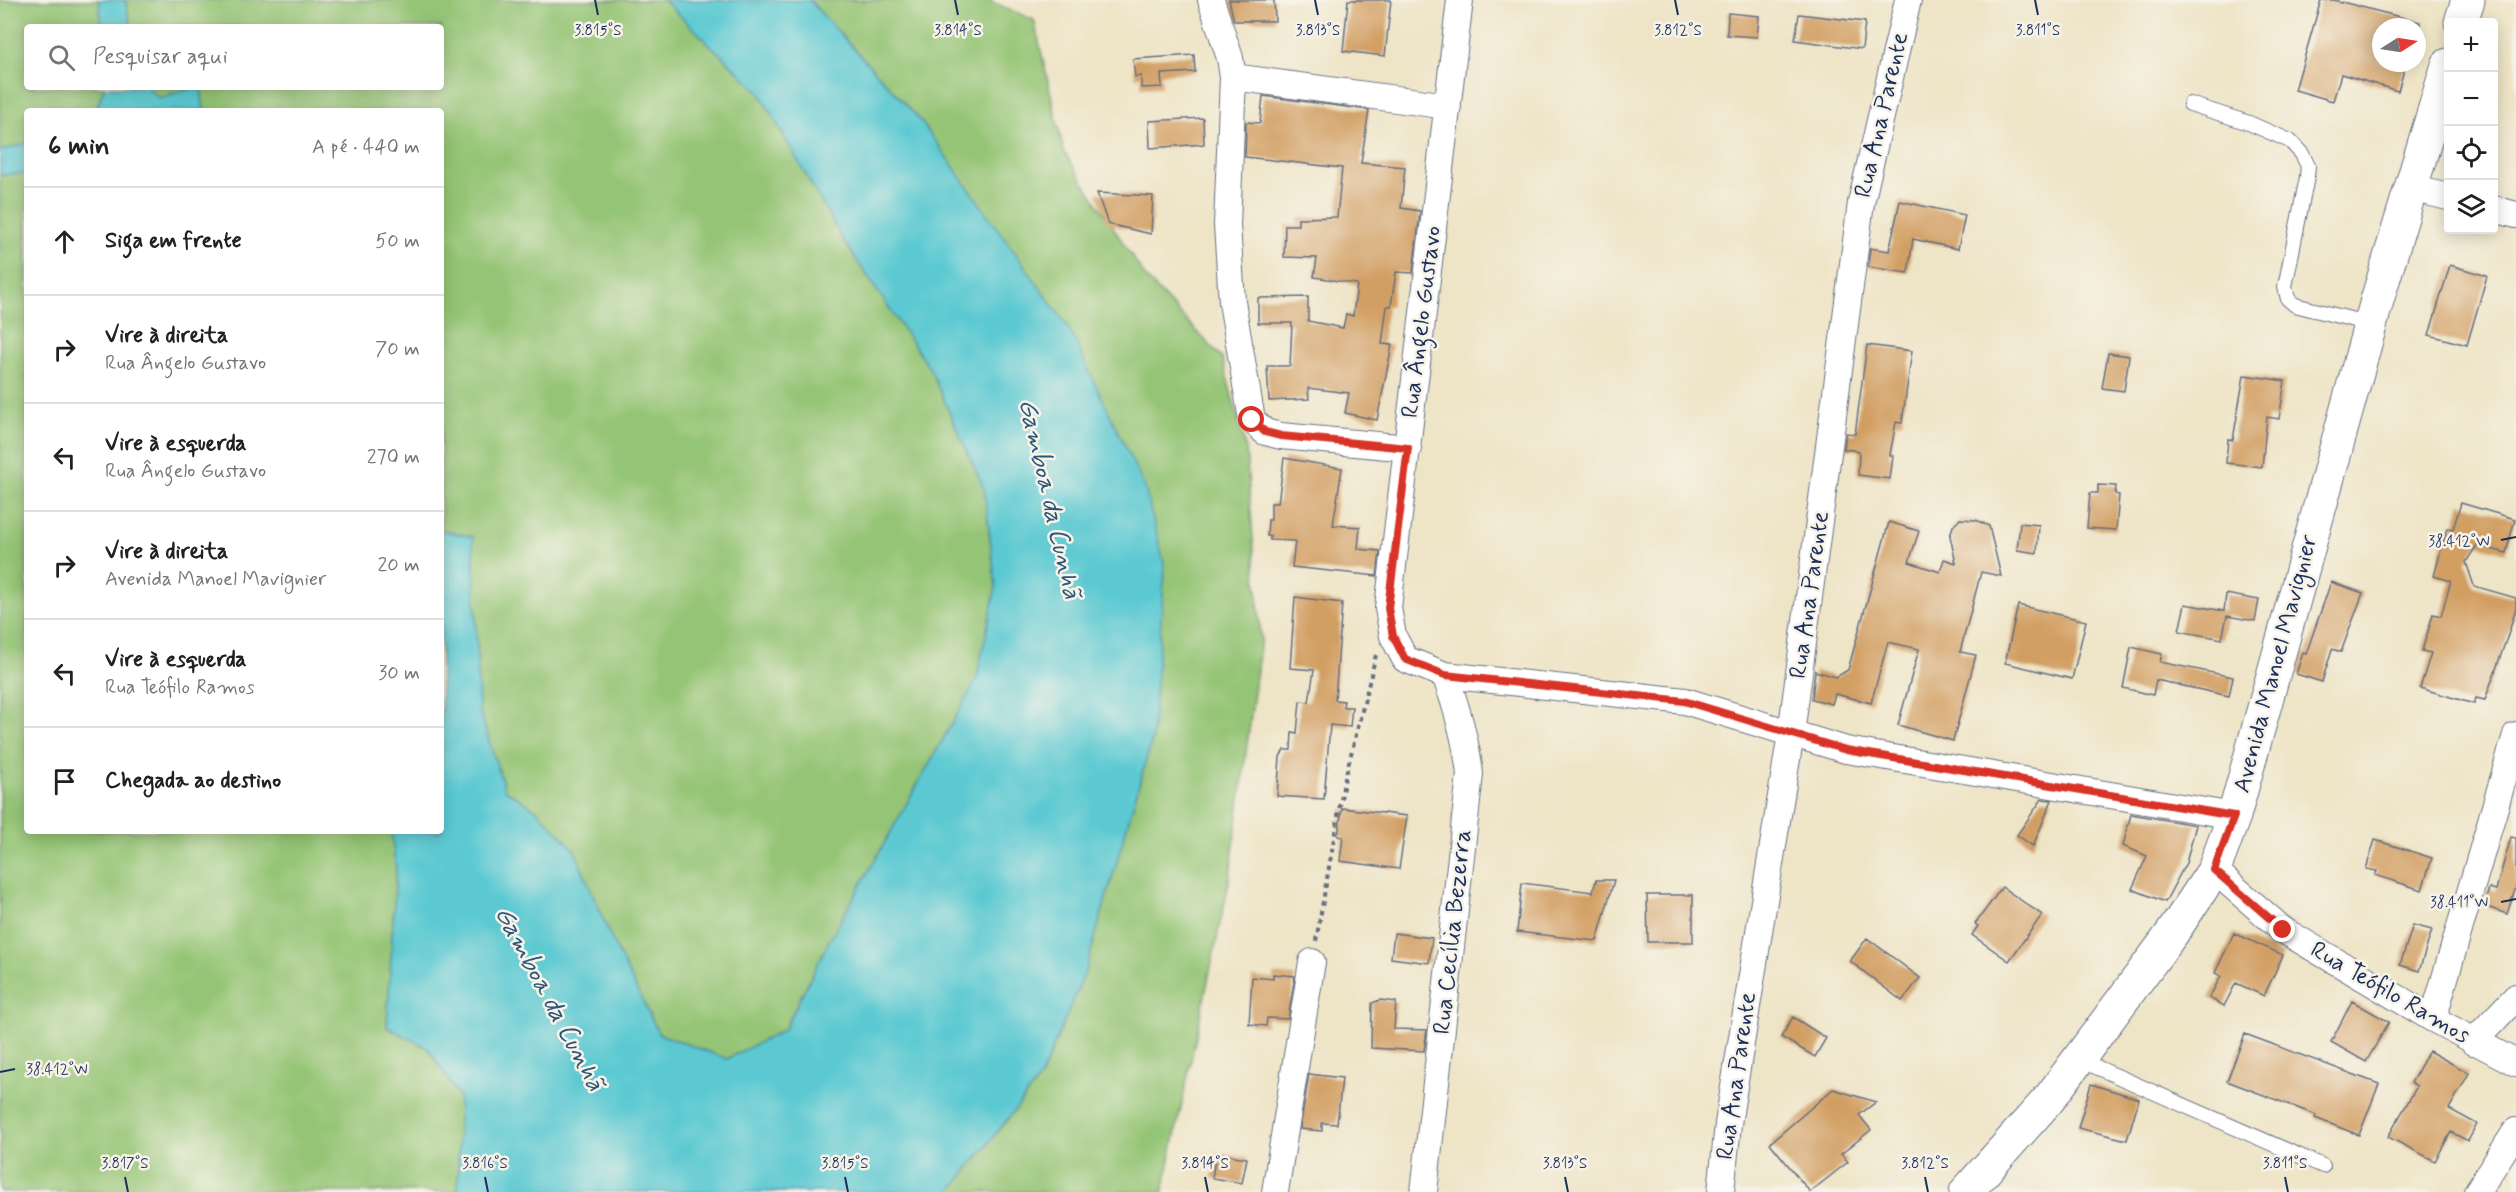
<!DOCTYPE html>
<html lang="pt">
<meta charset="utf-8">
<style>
body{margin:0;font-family:Mynerve,sans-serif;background:#f6f6f6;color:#202124}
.controls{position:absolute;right:18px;top:18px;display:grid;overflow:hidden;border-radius:6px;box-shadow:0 3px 15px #0003}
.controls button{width:54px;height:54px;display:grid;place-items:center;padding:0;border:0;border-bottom:2px solid #e0e0e0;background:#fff;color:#202124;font:30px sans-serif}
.compass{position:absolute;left:2372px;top:18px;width:54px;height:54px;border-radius:50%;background:#fff;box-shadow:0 3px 15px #0003;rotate:78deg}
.stop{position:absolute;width:18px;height:18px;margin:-14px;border:4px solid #d93025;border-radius:50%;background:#fff}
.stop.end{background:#d93025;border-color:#fff;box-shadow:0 2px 6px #0008}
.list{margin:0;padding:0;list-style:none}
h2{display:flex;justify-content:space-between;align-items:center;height:78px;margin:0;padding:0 24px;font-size:26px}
h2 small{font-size:20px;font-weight:400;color:#757577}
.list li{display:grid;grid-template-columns:39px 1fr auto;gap:18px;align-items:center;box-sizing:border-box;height:108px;padding:0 24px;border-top:2px solid #e0e0e0}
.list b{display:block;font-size:22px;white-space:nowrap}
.list p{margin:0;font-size:20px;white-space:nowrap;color:#757577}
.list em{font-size:20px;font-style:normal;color:#757577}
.icon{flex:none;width:33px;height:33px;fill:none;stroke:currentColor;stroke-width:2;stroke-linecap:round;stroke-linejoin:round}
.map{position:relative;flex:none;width:2516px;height:1192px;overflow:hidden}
.search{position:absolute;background:#fff;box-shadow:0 3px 15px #0003;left:24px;top:24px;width:420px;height:66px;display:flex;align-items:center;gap:15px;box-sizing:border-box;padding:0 21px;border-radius:6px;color:#757577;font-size:22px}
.panel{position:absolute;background:#fff;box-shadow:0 3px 15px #0003;left:24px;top:108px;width:420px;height:726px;border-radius:6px}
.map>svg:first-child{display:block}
</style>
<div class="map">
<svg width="2516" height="1192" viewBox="0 0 2516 1192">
<rect width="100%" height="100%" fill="#f7f3e8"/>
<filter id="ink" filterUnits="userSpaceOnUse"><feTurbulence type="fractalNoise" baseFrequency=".0167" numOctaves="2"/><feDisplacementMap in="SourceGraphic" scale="12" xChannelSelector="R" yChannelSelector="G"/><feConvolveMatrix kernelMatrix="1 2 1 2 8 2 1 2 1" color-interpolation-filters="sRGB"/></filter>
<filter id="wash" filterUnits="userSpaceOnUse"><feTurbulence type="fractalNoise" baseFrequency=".008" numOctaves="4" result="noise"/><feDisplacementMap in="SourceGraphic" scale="24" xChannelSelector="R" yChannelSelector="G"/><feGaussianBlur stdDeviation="1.35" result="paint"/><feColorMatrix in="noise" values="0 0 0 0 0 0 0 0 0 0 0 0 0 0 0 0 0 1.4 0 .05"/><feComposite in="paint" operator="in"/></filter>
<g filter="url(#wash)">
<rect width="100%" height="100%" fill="#eee4c6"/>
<path fill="#94c474" stroke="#587a69" stroke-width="1.5" d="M0 0H99L102 27H27V87H104L96 111H27V143L0 151Z
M125 0H664L759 92 840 235 930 369 984 489 996 587 976 681 828 943 784 1030 727 1059 659 1034 612 940 574 849 537 810 505 790 479 710 473 537 441 530V111H204L201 89 192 88 159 98 147 87H441V27H131Z
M809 0H988L1034 20 1064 152 1146 278 1222 358 1246 450 1261 639 1229 882 1163 1192H950L1040 1078 1085 972 1152 739 920 120Z
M27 173V831H391L396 869 387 1027 428 1048 459 1097 458 1192H0V175Z"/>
<path fill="#5cc9d2" stroke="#3c7c98" stroke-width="1.5" d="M99 0H125L131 27H102Z
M664 0H809L920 120 1068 327 1145 488 1165 567 1152 739 1085 972 1040 1078 950 1192H458L459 1097 428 1048 387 1027 396 869 391 831H441V530L473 537 479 710 505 790 537 810 574 849 612 940 659 1034 727 1059 784 1030 828 943 976 681 996 587 984 489 930 369 840 235 759 92Z
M104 87H147L159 98 192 88 201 89 204 111H96Z
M27 143V173L0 175V151Z"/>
<g id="blocks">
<path fill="#d29f64" d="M1229 0H1274L1275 21H1234Z
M1348 0H1391L1385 56 1343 51Z
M2321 0H2334L2420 22V27H2381V63H2406L2398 91 2341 74 2333 101 2295 90Z
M1728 13 1759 16 1757 37 1727 35Z
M1799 14 1865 22 1862 49 1795 40Z
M1194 55 1195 72 1161 74 1162 87 1141 88V76L1135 77 1133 59Z
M1263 96 1369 110 1361 163 1405 167 1401 208 1420 211 1413 273 1396 272 1391 306H1387L1382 344 1392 345 1377 420 1345 413 1349 393 1308 388 1309 399 1269 401 1267 366H1290L1292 323H1258V298L1308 297V321L1343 328 1346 314 1353 316 1357 284 1314 277 1317 258 1284 257 1285 225H1298V218L1337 217 1342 168 1245 157 1246 122 1260 123Z
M1203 118 1204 144 1150 148 1149 121Z
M1097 193 1153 196 1151 234 1108 224Z
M1900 201 1965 215 1958 249 1913 239 1908 273 1868 267 1870 248 1889 251Z
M2450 265 2487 276 2467 345 2429 335Z
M1867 345 1912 351 1902 423 1896 422 1890 455 1893 456 1890 479 1858 475 1859 451 1844 449 1846 433 1855 434Z
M2108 353 2129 356 2124 391 2102 388Z
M2244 375 2285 381 2279 419 2267 417 2262 467 2226 463 2228 439 2233 440Z
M1284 458 1342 468 1333 525 1360 527 1358 549 1380 551 1377 576 1292 567 1295 541 1270 540V536H1267L1268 520H1271V503H1278Z
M2098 485 2116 486 2115 494 2119 495 2116 530 2087 528 2090 493H2098Z
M2461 503 2515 519 2506 553 2477 545 2466 562 2474 586 2516 598V608L2509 632 2485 700 2476 698 2474 704 2420 688 2431 653 2422 651 2433 614 2441 616 2451 581 2434 576 2447 528 2453 529Z
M1960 519 1976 520 1989 526 2001 576 1981 572 1960 652 1976 655 1953 741 1898 725 1919 649 1888 642 1871 703 1835 694 1832 704 1812 699 1815 671 1836 677 1848 670 1889 522 1919 531 1909 562 1940 572 1944 559 1956 563 1950 536 1953 526Z
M2020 523 2039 525 2037 553 2017 550Z
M2331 582 2363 593 2341 652 2332 649 2322 682 2296 674 2303 653 2306 654Z
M2226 594 2259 600 2255 621 2227 616 2222 639 2179 631 2185 604 2224 611Z
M1295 597 1342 603 1335 700 1344 701 1343 707H1352L1350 727 1330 725 1324 799 1277 796 1280 757 1284 750H1291L1292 732 1297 733 1300 701 1309 702 1314 670 1290 668Z
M2018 605 2086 621 2072 679 2005 663Z
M2131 647 2162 654 2160 662 2233 677 2229 696 2156 680 2153 695 2123 688Z
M2042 799 2052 800 2033 846 2017 835Z
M1342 808 1407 816 1399 869 1340 861 1343 837 1338 836Z
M2131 814 2196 825 2186 863 2165 902 2132 889 2147 856 2123 846Z
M2511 837 2516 838V887L2507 914 2484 906 2489 888 2496 890Z
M2375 840 2432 858 2422 890 2375 875 2377 871 2366 869Z
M1596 880H1614L1597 941 1517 932 1522 883 1593 892Z
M2002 887 2042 915 2009 961 1972 935 1978 926 1975 924Z
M1647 895H1693V942H1648Z
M2413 925 2432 930 2419 971 2400 965Z
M1394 933 1432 938 1429 963 1391 958Z
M2234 933 2283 955 2264 996 2236 983 2224 1006 2209 998 2221 976 2215 973Z
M1867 938 1920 978 1902 1001 1850 961Z
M1273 974 1295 976 1288 1019 1267 1018 1266 1026 1249 1024 1252 977 1273 979Z
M1380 1000 1396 1002 1394 1029 1427 1030 1424 1051 1371 1048 1372 1003Z
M2352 1001 2389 1022 2366 1062 2331 1042Z
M1793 1017 1826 1038 1815 1057 1781 1037Z
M2245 1034 2379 1084 2359 1135 2315 1118 2316 1115 2227 1081Z
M2429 1051 2469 1073 2449 1109 2477 1124 2468 1141 2451 1132 2435 1161 2388 1137 2417 1086 2411 1083Z
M1309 1074 1342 1078 1337 1124 1322 1123V1131L1300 1129Z
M2091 1084 2139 1099 2127 1140 2078 1128Z
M1833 1089 1876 1102 1859 1115 1871 1130 1841 1154 1848 1162 1810 1192 1770 1143Z
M1216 1153 1247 1158 1242 1183 1212 1178Z"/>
</g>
</g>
<g filter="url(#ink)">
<use href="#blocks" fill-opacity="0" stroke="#656e82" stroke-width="1.5"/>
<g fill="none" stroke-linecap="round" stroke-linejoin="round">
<defs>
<path id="lane" d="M2190 104 2249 123 2290 141 2302 154 2308 166 2307 177 2285 287 2288 299 2295 305 2370 324
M2080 1060 2323 1166"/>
<path id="street" d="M1211 0 1230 58 1233 77 1227 225 1232 302 1252 420 1265 432 1281 436 1408 448
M1460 0 1388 608 1393 636 1405 659 1445 675 1685 701 1846 750 2234 816
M1233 77 1448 106
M2411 188 2448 197
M2494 209 2516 215
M2214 870 2283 930 2433 1019 2516 1063
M2433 1019 2516 735
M2473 1042 2516 997
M1275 1192 1312 962
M1424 1192 1470 774C1466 739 1457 708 1445 675
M1721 1192 1728 1124 1791 734 1861 203 1908 0
M2477 1192 2516 1131"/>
<path id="secondary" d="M2461 22 2468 0
M1966 1192 2049 1099 2173 932 2214 870 2234 816 2378 297 2448 65"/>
</defs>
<use href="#lane" stroke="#656e82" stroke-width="16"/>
<use href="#street" stroke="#656e82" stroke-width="28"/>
<use href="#secondary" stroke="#656e82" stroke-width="35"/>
<path stroke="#656e82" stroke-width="4" stroke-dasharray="4.5 4.5" stroke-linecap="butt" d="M1316 941 1344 782 1376 655"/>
<use href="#lane" stroke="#fff" stroke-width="14"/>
<use href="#street" stroke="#fff" stroke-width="26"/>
<use href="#secondary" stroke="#fff" stroke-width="33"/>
</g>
</g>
<g fill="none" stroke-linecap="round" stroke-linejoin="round" filter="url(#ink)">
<path stroke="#d93025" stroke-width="8" d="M1252 420 1265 432 1281 436 1408 448 1388 608 1393 636 1405 659 1445 675 1684 701 1846 750 2234 816 2214 870 2283 930"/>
</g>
<path fill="none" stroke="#1b2f5e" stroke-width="2" d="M595 0 598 15M955 0 958 15M1315 0 1318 15M1675 0 1678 15M2035 0 2038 15M2501 540 2516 537M2501 902 2516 899M0 1072 15 1069M125 1177 128 1192M485 1177 488 1192M845 1177 848 1192M1205 1177 1208 1192M1565 1177 1568 1192M1925 1177 1928 1192M2285 1177 2288 1192"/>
<g text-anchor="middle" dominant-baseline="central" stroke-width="5" stroke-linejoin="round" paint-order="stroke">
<g font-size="24" fill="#1b2f5e" stroke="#f7f3e8">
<text transform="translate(1882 115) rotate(-77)">Rua Ana Parente</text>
<text transform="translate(1422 322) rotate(-83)">Rua Ângelo Gustavo</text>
<text transform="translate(1810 595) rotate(-82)">Rua Ana Parente</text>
<text transform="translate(2276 664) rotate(-75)">Avenida Manoel Mavignier</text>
<text transform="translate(1453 932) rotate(-84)">Rua Cecília Bezerra</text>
<text transform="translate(2390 993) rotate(30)">Rua Teófilo Ramos</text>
<text transform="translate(1737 1076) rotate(-82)">Rua Ana Parente</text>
</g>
<g font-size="26" font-style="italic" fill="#2b567b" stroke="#f7f3e8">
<text transform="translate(1049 499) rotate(77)">Gamboa da Cunhã</text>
<text transform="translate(549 999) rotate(62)">Gamboa da Cunhã</text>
</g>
</g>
<g font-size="15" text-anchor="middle" fill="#1b2f5e" stroke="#f7f3e8" stroke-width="5" stroke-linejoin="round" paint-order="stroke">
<text x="598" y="35">3.815°S</text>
<text x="958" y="35">3.814°S</text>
<text x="1318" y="35">3.813°S</text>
<text x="1678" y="35">3.812°S</text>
<text x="2038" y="35">3.811°S</text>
<text x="2459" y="546">38.412°W</text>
<text x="2459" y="907">38.411°W</text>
<text x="57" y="1074">38.412°W</text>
<text x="125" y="1168">3.817°S</text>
<text x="485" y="1168">3.816°S</text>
<text x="845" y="1168">3.815°S</text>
<text x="1205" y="1168">3.814°S</text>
<text x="1565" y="1168">3.813°S</text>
<text x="1925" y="1168">3.812°S</text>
<text x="2285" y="1168">3.811°S</text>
</g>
</svg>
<div class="controls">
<button>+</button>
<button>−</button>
<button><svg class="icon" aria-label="locate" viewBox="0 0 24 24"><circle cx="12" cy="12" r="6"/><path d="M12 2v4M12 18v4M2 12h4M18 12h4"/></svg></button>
<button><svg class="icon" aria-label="layers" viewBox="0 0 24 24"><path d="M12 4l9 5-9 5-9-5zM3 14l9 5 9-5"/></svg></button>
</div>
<svg class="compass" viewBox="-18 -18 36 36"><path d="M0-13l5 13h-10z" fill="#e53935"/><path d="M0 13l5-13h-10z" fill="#757577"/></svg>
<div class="stop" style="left:1252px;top:420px"></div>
<div class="stop end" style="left:2283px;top:930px"></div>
<div class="search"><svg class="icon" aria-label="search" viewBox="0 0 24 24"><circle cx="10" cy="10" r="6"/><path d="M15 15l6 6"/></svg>Pesquisar aqui</div>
<section class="panel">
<h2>6 min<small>A pé · 440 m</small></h2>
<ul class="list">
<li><svg class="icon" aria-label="ahead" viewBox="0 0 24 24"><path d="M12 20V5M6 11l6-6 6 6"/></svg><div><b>Siga em frente</b></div><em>50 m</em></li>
<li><svg class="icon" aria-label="right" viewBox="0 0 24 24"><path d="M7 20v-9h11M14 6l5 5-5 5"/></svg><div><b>Vire à direita</b><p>Rua Ângelo Gustavo</p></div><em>70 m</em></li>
<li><svg class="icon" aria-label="left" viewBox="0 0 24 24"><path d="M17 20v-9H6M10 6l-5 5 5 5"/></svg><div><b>Vire à esquerda</b><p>Rua Ângelo Gustavo</p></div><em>270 m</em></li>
<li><svg class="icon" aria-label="right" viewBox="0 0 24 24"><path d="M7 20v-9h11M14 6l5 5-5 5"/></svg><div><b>Vire à direita</b><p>Avenida Manoel Mavignier</p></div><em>20 m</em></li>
<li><svg class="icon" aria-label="left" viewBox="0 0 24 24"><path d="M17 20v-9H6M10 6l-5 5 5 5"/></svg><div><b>Vire à esquerda</b><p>Rua Teófilo Ramos</p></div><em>30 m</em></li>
<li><svg class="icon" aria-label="arrive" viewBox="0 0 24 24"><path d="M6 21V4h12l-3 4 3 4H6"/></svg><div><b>Chegada ao destino</b></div></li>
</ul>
</section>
</div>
